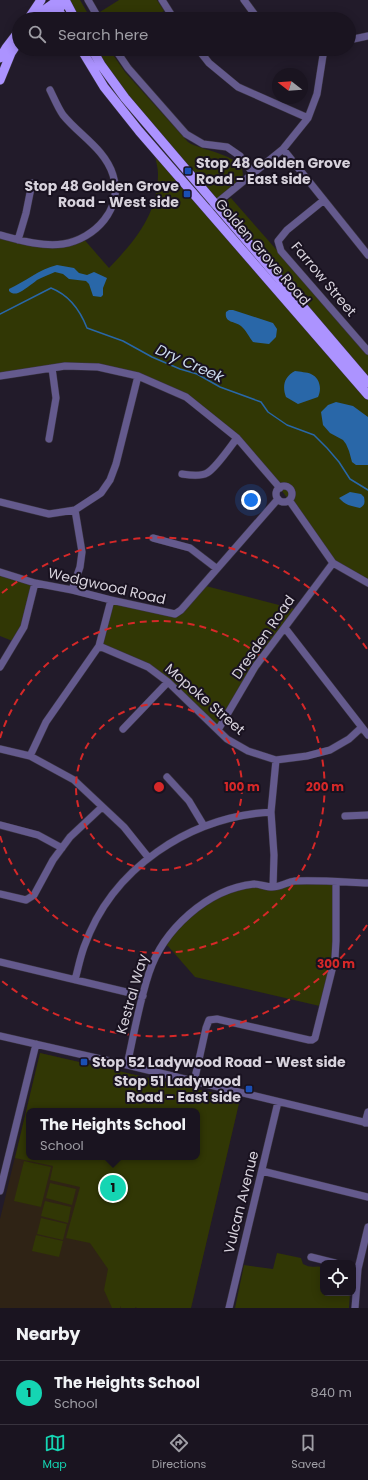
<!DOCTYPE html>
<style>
body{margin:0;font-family:Poppins,sans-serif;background:#231d29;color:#f1f3f6}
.controls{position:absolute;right:12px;bottom:12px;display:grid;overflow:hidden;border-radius:8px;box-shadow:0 2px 10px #0003}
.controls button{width:36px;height:36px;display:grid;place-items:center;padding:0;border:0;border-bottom:1px solid #38333e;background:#1a1420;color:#f1f3f6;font:20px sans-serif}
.compass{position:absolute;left:272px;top:68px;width:36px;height:36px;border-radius:50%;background:#1a1420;box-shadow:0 2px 10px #0003;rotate:287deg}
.you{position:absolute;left:251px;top:500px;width:14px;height:14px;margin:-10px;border:3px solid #fff;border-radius:50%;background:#1a73e8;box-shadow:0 0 0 6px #1a73e833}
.badge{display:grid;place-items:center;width:26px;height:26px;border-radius:50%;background:#15d5b3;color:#111;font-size:13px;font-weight:700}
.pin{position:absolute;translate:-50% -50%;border:2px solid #fff;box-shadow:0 1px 4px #0006}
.popup{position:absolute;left:26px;top:1108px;width:174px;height:52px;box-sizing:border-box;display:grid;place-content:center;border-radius:8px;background:#1a1420;filter:drop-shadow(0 1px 3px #0005);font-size:13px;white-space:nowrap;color:#9f9ea5}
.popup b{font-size:15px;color:#f1f3f6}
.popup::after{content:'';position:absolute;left:50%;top:100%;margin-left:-8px;border:8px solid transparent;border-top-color:#1a1420}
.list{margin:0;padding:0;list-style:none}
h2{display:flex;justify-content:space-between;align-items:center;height:52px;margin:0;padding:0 16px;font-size:17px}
h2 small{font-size:13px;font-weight:400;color:#9f9ea5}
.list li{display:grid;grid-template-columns:26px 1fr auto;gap:12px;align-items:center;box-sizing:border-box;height:64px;padding:0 16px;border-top:1px solid #38333e}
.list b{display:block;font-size:15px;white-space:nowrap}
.list p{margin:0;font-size:13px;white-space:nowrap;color:#9f9ea5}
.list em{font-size:13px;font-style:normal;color:#9f9ea5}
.icon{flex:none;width:22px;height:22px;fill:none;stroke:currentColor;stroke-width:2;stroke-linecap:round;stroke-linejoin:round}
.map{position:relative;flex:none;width:368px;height:1308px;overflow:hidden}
.search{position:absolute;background:#1a1420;box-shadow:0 2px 10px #0003;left:12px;right:12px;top:12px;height:44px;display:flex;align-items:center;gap:10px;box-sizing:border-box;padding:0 14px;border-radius:22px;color:#9f9ea5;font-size:15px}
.sheet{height:116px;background:#1a1420}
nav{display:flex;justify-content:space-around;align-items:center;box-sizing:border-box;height:56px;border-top:1px solid #38333e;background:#1a1420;font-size:11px;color:#9f9ea5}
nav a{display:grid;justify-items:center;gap:2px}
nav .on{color:#15d5b3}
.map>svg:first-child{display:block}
</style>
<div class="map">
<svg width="368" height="1308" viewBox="0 0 368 1308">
<rect width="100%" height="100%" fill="#221b2a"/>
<path fill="#2f2315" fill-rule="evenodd" d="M40 1053 240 1099 191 1308H0V1219ZM29 1111H197V1157H29Z"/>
<path fill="#313705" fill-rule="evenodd" d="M70 0H80L91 19H80Z
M119 0H157L164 11 152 19H103L100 12Z
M96 49H109L125 72 188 142C200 151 250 155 242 178L218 198H215L127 96Z
M153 146 368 395V583L333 563 280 488 237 438 186 397 138 376 98 367 52 368 0 376V235L63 244 82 237 109 268C135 241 158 214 158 174 158 165 154 155 153 146Z
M231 198 368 354V379L224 207 226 201Z
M0 572 35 583 24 627 15 642 0 636Z
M202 585 298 610 218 730 148 667 99 646 111 600 175 614Z
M336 882V941L324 1007 195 977 168 946 164 943 184 919 229 890 285 884Z
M40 1053 240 1099 191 1308H137L135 1307V1308H121V1306L120 1308H112L104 1290 108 1269 90 1243 66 1238 80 1187 50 1180 53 1166 15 1158ZM29 1111H197V1157H29Z
M24 1161 51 1167 41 1207 14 1201Z
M50 1183 76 1189 72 1205 46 1198Z
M45 1201 71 1207 68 1223 41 1216Z
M41 1218 67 1224 63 1240 37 1234Z
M36 1235 63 1241 59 1257 32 1251Z
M277 1253 301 1258 303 1264C312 1269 315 1265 323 1267V1293H350L349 1308H235L244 1265 273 1269Z"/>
<path fill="#2967a8" d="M57 265 74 268 79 273 87 275 94 272 107 278 103 288V295L101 297 93 296 89 284 86 281 69 279 63 274 55 272C49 275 42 277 37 280 32 284 23 291 18 293 15 294 12 294 9 291V289C25 282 39 269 57 265Z
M229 310H233L273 323 277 329 276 337 269 344 253 342C249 337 246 330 241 326 235 321 224 323 226 312Z
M295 371C300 372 307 372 311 374 320 378 322 389 318 397L298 404 286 397C282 386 284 377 295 371Z
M336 402 353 406 368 417V465H356L352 462 349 451 346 444 343 440 330 433 323 425 321 412 328 405Z
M350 492 361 494 364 497C365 503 365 505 360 508 351 506 345 505 339 498Z"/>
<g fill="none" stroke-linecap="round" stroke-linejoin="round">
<path stroke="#2967a8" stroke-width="1.5" d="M0 314 51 288C69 295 80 310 87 328L123 341 152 357 180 369 197 374 220 387 261 402 268 412 287 425 314 435 327 448 339 462 350 479 368 490"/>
<defs>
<path id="minor" d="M88 0 99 19
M162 0 174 19
M244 0 258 19
M349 40 368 36
M115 49 128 68 186 134 203 144 227 147 240 156 253 173
M198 49 209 63 238 87 308 118
M283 149 368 255
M324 200 287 230 278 241 281 251 368 351
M213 206 283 149 308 118 317 94 324 49
M0 235C19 240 42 247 63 244 95 239 124 208 113 175 105 149 79 135 63 115 58 108 54 98 50 90
M18 240 26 213 32 183
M0 376 65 366 98 367 138 376 186 397 237 438 280 488
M49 439 56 398 52 368
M182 474C189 475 200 477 207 473 216 468 230 447 237 438
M276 494a8 8 0 1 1 16 0a8 8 0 1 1-16 0Z
M289 500 333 563 368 583
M0 502 49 514 75 510 101 493 110 480 116 464 138 376
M153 538 190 548 216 568
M0 572 35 583 72 590 111 600 175 614 181 610 278 499
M72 590 80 567 82 552 75 510
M285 628 368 735
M99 646 148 667 168 682 227 739 248 751 276 760 307 756 330 750 349 739 362 727
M0 667 24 627 35 583
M123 729 168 682
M218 730 255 667 333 563
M0 749 30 756 74 780 124 827 148 857
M30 756 46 722 99 646 111 600
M167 777 189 801 204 826
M345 816 368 815
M0 825 38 835 62 848
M273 887 274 855 271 812 276 760
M0 894 26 900 34 895 53 860 70 837 102 807
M0 962 143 996
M75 980C78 969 80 958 84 947 112 868 189 817 271 812
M0 1036 127 1065 368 1123
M127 1065C134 1034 139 1003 149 973 163 930 207 889 254 884 260 884 266 887 272 887 280 887 287 882 295 881 319 880 344 882 368 883
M194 1082 206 1028 209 1020 217 1019 309 1040H312L315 1038 335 958 336 941V882
M365 1123 368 1112
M262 1171 368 1197
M0 1191 36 1044
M311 1257 335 1263
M229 1308 278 1102
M355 1308 358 1269 368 1227"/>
<path id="major" d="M65 0 75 19
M56 6 64 19
M29 18 41 0
M32 19 54 3 65 0
M46 19 58 11 65 0
M81 49 104 87 139 131 368 395
M92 49 101 65 125 98 368 383
M0 58 6 48 19 31
M0 80 11 53 19 41"/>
</defs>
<use href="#minor" stroke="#3b3543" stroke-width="8"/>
<use href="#major" stroke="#3b3543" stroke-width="10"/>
<use href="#minor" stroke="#645a8d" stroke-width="7"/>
<use href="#major" stroke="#ac93ff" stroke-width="9"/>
</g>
<g fill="none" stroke="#d62828" stroke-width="2" stroke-dasharray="7 5">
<circle cx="159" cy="787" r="83"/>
<path d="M0 738A166 166 0 1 1 0 836"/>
<path d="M367 925A250 250 0 0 1 2 981M2 593A250 250 0 0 1 367 649"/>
</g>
<g fill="#1a4fb4" stroke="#191220" stroke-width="1.5">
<rect x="184" y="167" width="8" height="8" rx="2"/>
<rect x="183" y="190" width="8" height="8" rx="2"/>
<rect x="80" y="1058" width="8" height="8" rx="2"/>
<rect x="245" y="1085" width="8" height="8" rx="2"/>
</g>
<g text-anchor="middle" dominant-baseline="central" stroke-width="4" stroke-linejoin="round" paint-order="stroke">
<g font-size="14" font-weight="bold" fill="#d7d2dc" stroke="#191220" text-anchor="start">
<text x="196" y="163">Stop 48 Golden Grove<tspan x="196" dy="16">Road - East side</tspan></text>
<text x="179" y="186" text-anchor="end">Stop 48 Golden Grove<tspan x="179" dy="16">Road - West side</tspan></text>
<text x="92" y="1062">Stop 52 Ladywood Road - West side</text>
<text x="241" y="1081" text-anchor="end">Stop 51 Ladywood<tspan x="241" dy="16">Road - East side</tspan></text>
</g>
<g font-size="14" fill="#d7d2dc" stroke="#191220">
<text transform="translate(263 252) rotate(49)">Golden Grove Road</text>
<text transform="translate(324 279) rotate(50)">Farrow Street</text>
<text transform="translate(107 586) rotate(13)">Wedgwood Road</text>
<text transform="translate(263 637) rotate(-55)">Dresden Road</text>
<text transform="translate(205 699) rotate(41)">Mopoke Street</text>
<text transform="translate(132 994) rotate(-74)">Kestral Way</text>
<text transform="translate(241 1202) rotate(-76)">Vulcan Avenue</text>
</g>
<g font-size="15" font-style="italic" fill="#cbdaec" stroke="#191220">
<text transform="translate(190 363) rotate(24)">Dry Creek</text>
</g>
</g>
<circle cx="159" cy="787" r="6" fill="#d62828" stroke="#191220" stroke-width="2"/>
<g font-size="12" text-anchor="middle" font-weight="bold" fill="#d62828" stroke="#191220" stroke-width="4" stroke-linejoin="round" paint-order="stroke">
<text x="242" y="791">100 m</text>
<text x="325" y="791">200 m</text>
<text x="336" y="968">300 m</text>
</g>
</svg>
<div class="controls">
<button><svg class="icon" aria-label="locate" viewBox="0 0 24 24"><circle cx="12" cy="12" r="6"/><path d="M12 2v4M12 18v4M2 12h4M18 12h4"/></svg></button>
</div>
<svg class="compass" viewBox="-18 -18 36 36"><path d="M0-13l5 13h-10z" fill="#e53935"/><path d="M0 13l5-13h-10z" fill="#9f9ea5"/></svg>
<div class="you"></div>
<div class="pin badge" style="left:113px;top:1188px">1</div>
<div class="popup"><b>The Heights School</b>School</div>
<div class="search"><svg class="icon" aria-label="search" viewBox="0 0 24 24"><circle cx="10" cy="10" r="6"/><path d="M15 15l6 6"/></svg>Search here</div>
</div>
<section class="sheet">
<h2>Nearby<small></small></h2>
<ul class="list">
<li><span class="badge">1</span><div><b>The Heights School</b><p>School</p></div><em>840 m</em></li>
</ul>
</section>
<nav>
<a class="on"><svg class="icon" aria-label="map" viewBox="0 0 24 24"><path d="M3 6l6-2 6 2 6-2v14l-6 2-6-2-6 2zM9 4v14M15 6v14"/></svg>Map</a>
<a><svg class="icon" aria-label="directions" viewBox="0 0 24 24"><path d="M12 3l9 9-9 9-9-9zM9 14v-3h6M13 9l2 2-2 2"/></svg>Directions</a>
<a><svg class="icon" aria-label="saved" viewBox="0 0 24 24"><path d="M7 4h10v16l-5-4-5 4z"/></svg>Saved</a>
</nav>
